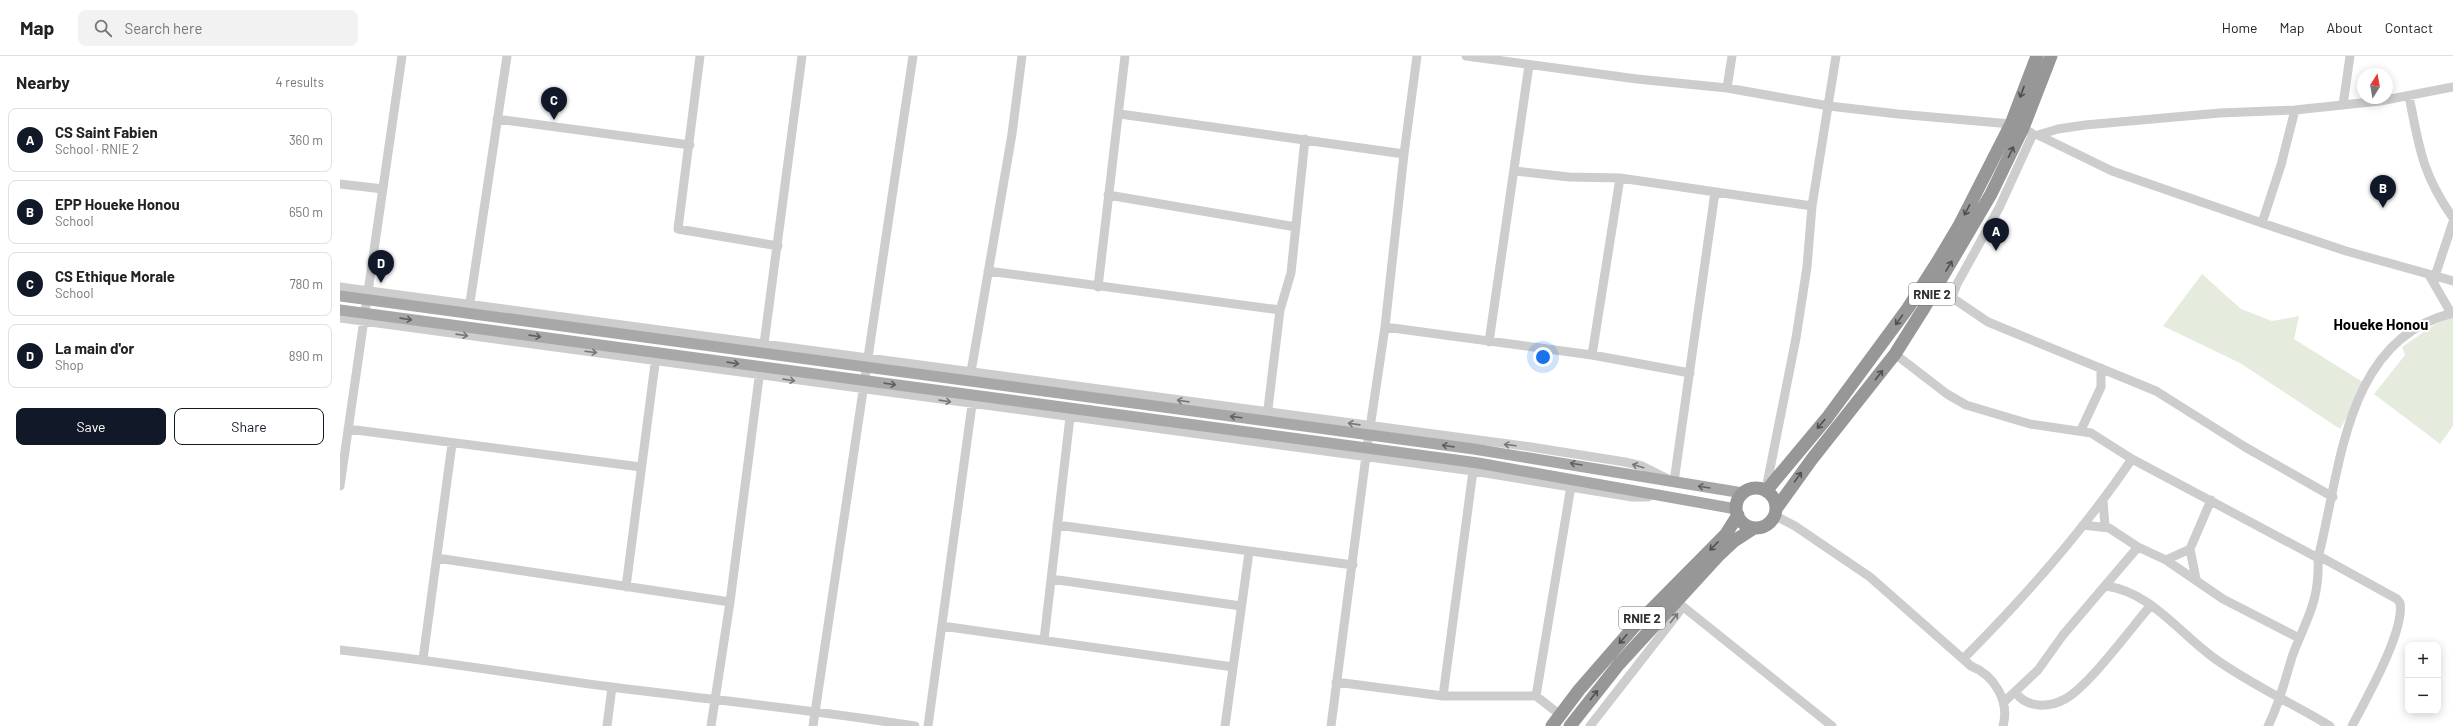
<!DOCTYPE html>
<meta charset="utf-8">
<style>
body{margin:0;font-family:Barlow,sans-serif;background:#f2f2f2;color:#222}
.controls{position:absolute;right:12px;bottom:12px;display:grid;overflow:hidden;border-radius:8px;box-shadow:0 2px 10px #0003}
.controls button{width:36px;height:36px;display:grid;place-items:center;padding:0;border:0;border-bottom:1px solid #e0e0e0;background:#fff;color:#222;font:20px sans-serif}
.compass{position:absolute;left:2017px;top:12px;width:36px;height:36px;border-radius:50%;background:#fff;box-shadow:0 2px 10px #0003;rotate:11deg}
.you{position:absolute;left:1203px;top:301px;width:14px;height:14px;margin:-10px;border:3px solid #fff;border-radius:50%;background:#1a73e8;box-shadow:0 0 0 6px #1a73e833}
.badge{display:grid;place-items:center;width:26px;height:26px;border-radius:50%;background:#111827;color:#fff;font-size:13px;font-weight:700}
.pin{position:absolute;translate:-50% -33px;filter:drop-shadow(0 1px 2px #0008)}
.pin::after{content:'';position:absolute;top:21px;width:14px;height:12px;background:inherit;clip-path:polygon(0 0,100% 0,50% 100%)}
.list{margin:0;padding:0;list-style:none}
h2{display:flex;justify-content:space-between;align-items:center;height:52px;margin:0;padding:0 16px;font-size:17px}
h2 small{font-size:13px;font-weight:400;color:#767676}
.list li{display:grid;grid-template-columns:26px 1fr auto;gap:12px;align-items:center;box-sizing:border-box;height:64px;margin:0 8px 8px;padding:0 8px;border:1px solid #e0e0e0;border-radius:8px}
.list b{display:block;font-size:15px;white-space:nowrap}
.list p{margin:0;font-size:13px;white-space:nowrap;color:#767676}
.list em{font-size:13px;font-style:normal;color:#767676}
.actions{display:flex;gap:8px;padding:12px 16px}
.actions a{flex:1;padding:9px 0;border:1px solid #111827;border-radius:8px;text-align:center;font-size:14px;color:#111827}
.actions .main{background:#111827;color:#fff}
.icon{flex:none;width:22px;height:22px;fill:none;stroke:currentColor;stroke-width:2;stroke-linecap:round;stroke-linejoin:round}
.map{position:relative;flex:none;width:2113px;height:670px;overflow:hidden}
header{display:flex;align-items:center;gap:24px;box-sizing:border-box;height:56px;padding:0 20px;background:#fff;border-bottom:1px solid #e0e0e0}
header strong{font-size:19px}
nav{display:flex;gap:22px;margin-inline-start:auto;font-size:14px}
.search{width:280px;height:36px;background:#f2f2f2;display:flex;align-items:center;gap:10px;box-sizing:border-box;padding:0 14px;border-radius:8px;color:#767676;font-size:15px}
main{display:flex}
aside{flex:1;background:#fff}
.map>svg:first-child{display:block}
</style>
<header>
<strong>Map</strong>
<div class="search"><svg class="icon" aria-label="search" viewBox="0 0 24 24"><circle cx="10" cy="10" r="6"/><path d="M15 15l6 6"/></svg>Search here</div>
<nav><a>Home</a><a>Map</a><a>About</a><a>Contact</a></nav>
</header>
<main>
<aside>
<h2>Nearby<small>4 results</small></h2>
<ul class="list">
<li><span class="badge">A</span><div><b>CS Saint Fabien</b><p>School · RNIE 2</p></div><em>360 m</em></li>
<li><span class="badge">B</span><div><b>EPP Houeke Honou</b><p>School</p></div><em>650 m</em></li>
<li><span class="badge">C</span><div><b>CS Ethique Morale</b><p>School</p></div><em>780 m</em></li>
<li><span class="badge">D</span><div><b>La main d'or</b><p>Shop</p></div><em>890 m</em></li>
</ul>
<div class="actions"><a class="main">Save</a><a>Share</a></div>
</aside>
<div class="map">
<svg width="2113" height="670" viewBox="0 0 2113 670">
<rect width="100%" height="100%" fill="#fff"/>
<path fill="#e5ecde" d="M1862 218 1901 253 1932 265 1959 260 1954 283 2026 328 2000 373 1900 307 1823 270Z
M2111 257 2113 259V370L2100 388 2034 338 2065 299 2062 291Z"/>
<g fill="none" stroke-linecap="round" stroke-linejoin="round">
<path stroke="#cdcdcd" stroke-width="9" d="M360 0 338 173 438 190
M1126 0 1297 23 1387 32 1489 50 1558 58 1671 68 1683 72 1693 78 1659 152 1617 228 1613 238 1614 243 1648 266 1816 335 1905 391 1993 441
M1387 32 1392 0
M2069 40C2079 91 2082 118 2113 162
M2003 49 2010 0
M780 58 1064 98
M157 63 350 89
M1698 79 1718 73 1745 69 1880 57 1955 54 2040 45 2113 31
M1700 80 1772 115 1922 167 2006 195 2113 225
M1175 115 1229 121 1280 122 1472 150
M0 128 43 133
M768 139 956 171
M1922 167 1941 109 1955 54
M648 215 940 254
M2089 219 2111 257
M2095 220 2113 166
M0 231 1191 391 1285 406 1302 410 1334 426 1375 136
M758 231 785 0
M129 253 167 0
M0 262 1133 415 1292 441H1308
M1045 271 1252 299 1350 317
M1149 286 1189 9
M424 288 462 0
M1555 298 1607 338 1626 349 1690 368 1751 377 1792 403 1978 502
M1252 299 1280 122
M631 316 672 78 682 0
M927 361 940 254 951 217 965 83
M8 373 301 411
M1741 374 1761 331V312
M0 430 62 0
M1426 433 1456 282 1467 211 1472 150 1496 0
M1763 445 1765 470
M1434 459 1455 470 1530 521 1631 610C1654 619 1670 645 1663 670
M717 469 1013 509
M1743 469 1769 472 1798 491 1826 504 1883 543 1959 582
M1979 500 2057 543 2060 547C2065 575 2026 643 2012 670
M97 502 390 546
M1826 504 1850 493
M711 523 901 550
M1856 523 1850 493 1871 444
M1766 530C1811 536 1839 577 1874 602 1910 628 1952 647 1990 670
M286 531 316 300
M1341 549 1492 670
M602 570 893 611
M704 584 730 361
M0 594C91 604 182 619 272 631 373 644 474 654 575 670
M83 603 112 388
M1623 603C1685 541 1743 475 1792 403
M996 626 1103 640H1196L1219 658
M1676 637C1687 652 1709 652 1725 643 1749 630 1791 572 1811 549
M1103 640 1133 415
M1196 640 1231 430
M1664 646 1698 614 1723 579 1798 491
M267 670 272 631
M371 670 390 546 420 314
M473 670 573 0
M588 670 632 349
M885 670 909 496
M991 670 1027 392 1045 271 1064 98 1077 0
M1250 670 1339 556 1340 544
M1928 670C1939 649 1945 624 1952 601 1966 563 1980 546 1978 502 2001 414 2004 283 2113 257"/>
<path stroke="#a8a8a8" stroke-width="11" d="M0 240 1134 393 1403 437
M0 254 1138 407 1396 453"/>
<path stroke="#979797" stroke-width="13" d="M1396 452a20 20 0 1 1 40 0a20 20 0 1 1-40 0Z
M1426 435 1487 362 1568 252 1598 205 1620 168 1671 68 1697 0
M1436 453 1472 403 1555 298 1584 252 1651 138 1683 72 1711 0
M1212 670 1239 634 1293 572 1386 478 1398 459
M1230 670 1279 608 1378 500 1394 485 1414 472"/>
</g>
<defs><path id="oneway-shaft" d="M-6 0H5M1.5-3L5.5 0L1.5 3" fill="none" stroke-width="1.6" stroke-linecap="round" stroke-linejoin="round"/></defs>
<g stroke="#4f4f4f">
<use href="#oneway-shaft" transform="translate(1682 36) rotate(110)"/>
<use href="#oneway-shaft" transform="translate(1671 96) rotate(-64)"/>
<use href="#oneway-shaft" transform="translate(1627 154) rotate(117)"/>
<use href="#oneway-shaft" transform="translate(1609 210) rotate(-59)"/>
<use href="#oneway-shaft" transform="translate(1559 264) rotate(126)"/>
<use href="#oneway-shaft" transform="translate(1539 319) rotate(-52)"/>
<use href="#oneway-shaft" transform="translate(1481 368) rotate(130)"/>
<use href="#oneway-shaft" transform="translate(1458 421) rotate(-54)"/>
<use href="#oneway-shaft" transform="translate(1374 490) rotate(135)"/>
<use href="#oneway-shaft" transform="translate(1283 583) rotate(131)"/>
<use href="#oneway-shaft" transform="translate(1254 639) rotate(-52)"/>
</g>
<g stroke="#606060">
<use href="#oneway-shaft" transform="translate(66 263) rotate(8)"/>
<use href="#oneway-shaft" transform="translate(195 280) rotate(8)"/>
<use href="#oneway-shaft" transform="translate(393 307) rotate(8)"/>
<use href="#oneway-shaft" transform="translate(550 328) rotate(8)"/>
<use href="#oneway-shaft" transform="translate(896 361) rotate(-173)"/>
<use href="#oneway-shaft" transform="translate(1108 390) rotate(-172)"/>
<use href="#oneway-shaft" transform="translate(1236 408) rotate(-171)"/>
<use href="#oneway-shaft" transform="translate(1364 431) rotate(-171)"/>
</g>
<g stroke="#777">
<use href="#oneway-shaft" transform="translate(122 279) rotate(8)"/>
<use href="#oneway-shaft" transform="translate(251 296) rotate(7)"/>
<use href="#oneway-shaft" transform="translate(449 324) rotate(8)"/>
<use href="#oneway-shaft" transform="translate(605 345) rotate(8)"/>
<use href="#oneway-shaft" transform="translate(843 345) rotate(-172)"/>
<use href="#oneway-shaft" transform="translate(1014 368) rotate(-172)"/>
<use href="#oneway-shaft" transform="translate(1170 389) rotate(-173)"/>
<use href="#oneway-shaft" transform="translate(1298 410) rotate(-163)"/>
<use href="#oneway-shaft" transform="translate(1334 562) rotate(-52)"/>
</g>
<g text-anchor="middle" dominant-baseline="central" stroke-width="4" stroke-linejoin="round" paint-order="stroke">
<g fill="#fff" stroke="#6e6e6e" stroke-width="1">
<rect x="1569" y="227" width="46" height="22" rx="3"/>
<rect x="1279" y="551" width="46" height="22" rx="3"/>
</g>
<g font-size="13" font-weight="bold" fill="#303030">
<text x="1592" y="238">RNIE 2</text>
<text x="1302" y="562">RNIE 2</text>
</g>
<g font-size="15" font-weight="bold" fill="#000" stroke="#fff">
<text x="2041" y="268">Houeke Honou</text>
</g>
</g>
</svg>
<div class="controls">
<button>+</button>
<button>−</button>
</div>
<svg class="compass" viewBox="-18 -18 36 36"><path d="M0-13l5 13h-10z" fill="#e53935"/><path d="M0 13l5-13h-10z" fill="#767676"/></svg>
<div class="you"></div>
<div class="pin badge" style="left:1656px;top:195px">A</div>
<div class="pin badge" style="left:2043px;top:152px">B</div>
<div class="pin badge" style="left:214px;top:64px">C</div>
<div class="pin badge" style="left:41px;top:227px">D</div>
</div>
</main>
